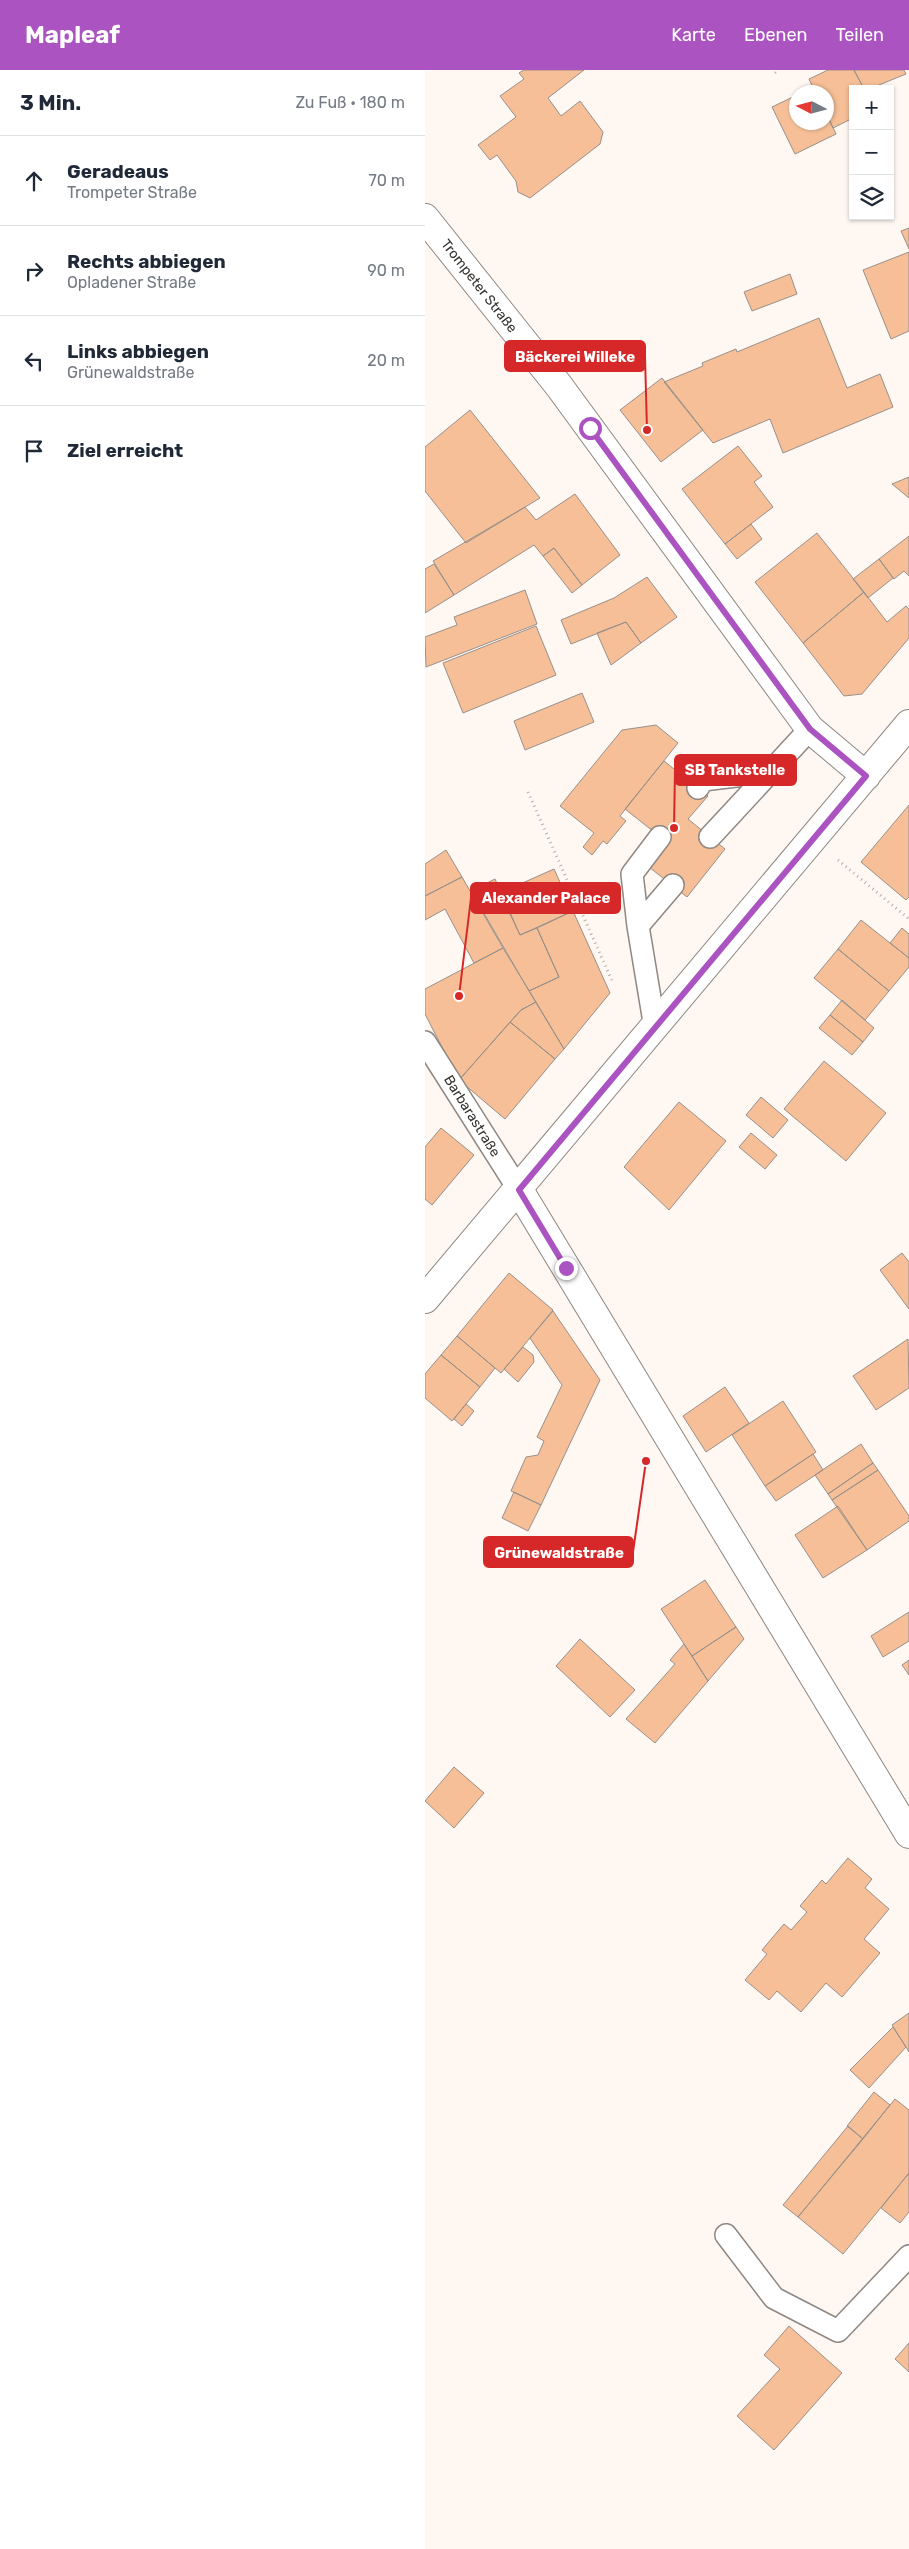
<!DOCTYPE html>
<html lang="de">
<meta charset="utf-8">
<style>
body{margin:0;font-family:Rubik,sans-serif;background:#f6f6f7;color:#1f2937}
.controls{position:absolute;right:15px;top:15px;display:grid;overflow:hidden;border-radius:0px;box-shadow:0 1px 4px #0004}
.controls button{width:45px;height:45px;display:grid;place-items:center;padding:0;border:0;border-bottom:1px solid #e0e1e3;background:#fff;color:#1f2937;font:25px sans-serif}
.compass{position:absolute;left:364px;top:15px;width:45px;height:45px;border-radius:50%;background:#fff;box-shadow:0 1px 4px #0004;rotate:276deg}
.stop{position:absolute;width:15px;height:15px;margin:-11px;border:4px solid #ab53c0;border-radius:50%;background:#fff}
.stop.end{background:#ab53c0;border-color:#fff;box-shadow:0 1px 5px #0008}
.list{margin:0;padding:0;list-style:none}
h2{display:flex;justify-content:space-between;align-items:center;height:65px;margin:0;padding:0 20px;font-size:21px}
h2 small{font-size:16px;font-weight:400;color:#747a83}
.list li{display:grid;grid-template-columns:32px 1fr auto;gap:15px;align-items:center;box-sizing:border-box;height:90px;padding:0 20px;border-top:1px solid #e0e1e3}
.list b{display:block;font-size:19px;white-space:nowrap}
.list p{margin:0;font-size:16px;white-space:nowrap;color:#747a83}
.list em{font-size:16px;font-style:normal;color:#747a83}
.icon{flex:none;width:28px;height:28px;fill:none;stroke:currentColor;stroke-width:2;stroke-linecap:round;stroke-linejoin:round}
.map{position:relative;flex:none;width:484px;height:2479px;overflow:hidden}
header{display:flex;align-items:center;gap:30px;box-sizing:border-box;height:70px;padding:0 25px;background:#ab53c0;color:#fff}
header strong{font-size:24px}
nav{display:flex;gap:28px;margin-inline-start:auto;font-size:18px}
main{display:flex}
aside{flex:1;background:#fff}
.map>svg:first-child{display:block}
</style>
<header>
<strong>Mapleaf</strong>
<nav><a>Karte</a><a>Ebenen</a><a>Teilen</a></nav>
</header>
<main>
<aside>
<h2>3 Min.<small>Zu Fuß · 180 m</small></h2>
<ul class="list">
<li><svg class="icon" aria-label="ahead" viewBox="0 0 24 24"><path d="M12 20V5M6 11l6-6 6 6"/></svg><div><b>Geradeaus</b><p>Trompeter Straße</p></div><em>70 m</em></li>
<li><svg class="icon" aria-label="right" viewBox="0 0 24 24"><path d="M7 20v-9h11M14 6l5 5-5 5"/></svg><div><b>Rechts abbiegen</b><p>Opladener Straße</p></div><em>90 m</em></li>
<li><svg class="icon" aria-label="left" viewBox="0 0 24 24"><path d="M17 20v-9H6M10 6l-5 5 5 5"/></svg><div><b>Links abbiegen</b><p>Grünewaldstraße</p></div><em>20 m</em></li>
<li><svg class="icon" aria-label="arrive" viewBox="0 0 24 24"><path d="M6 21V4h12l-3 4 3 4H6"/></svg><div><b>Ziel erreicht</b></div></li>
</ul>
</aside>
<div class="map">
<svg width="484" height="2479" viewBox="0 0 484 2479">
<rect width="100%" height="100%" fill="#fff7f2"/>
<path fill="#f6bf97" stroke="#98908a" d="M99 0H159L123 28 136 46 155 31 178 62 175 74 105 128 93 122 91 111 72 85 65 90 53 75 91 47 75 26 99 9 94 3Z
M403 0H429L439 19H428V48L408 58 402 45V22H390L384 9Z
M429 0H479L481 4 444 19H439Z
M387 17 390 22H376Z
M372 25V52H402V45L411 64 370 84 347 37Z
M484 158V179L476 161Z
M484 182V261L466 269 438 200Z
M365 204 372 224 327 241 319 222Z
M394 248 422 318 455 304 468 337 358 383 345 349 288 373 239 312 278 296 277 293 311 279 312 282Z
M237 308 278 360 236 392 195 340Z
M45 340 115 428 41 473 0 421V377Z
M313 376 337 406 329 412 348 437 300 474 257 419Z
M484 407V428L467 414Z
M150 424 195 485 157 515 129 478 118 486 109 475 29 525 8 491 100 437 111 450Z
M326 454 337 469 312 489 300 474Z
M392 463 439 522 378 573 330 512Z
M484 466V506L479 501 469 509 454 489Z
M129 478 157 515 147 523 118 486Z
M454 489 468 508 443 528 428 509Z
M9 494 29 525 0 543V499Z
M222 507 252 547 216 573 201 552 146 574 136 550 189 528Z
M100 520 112 554 1 597 0 567 32 555 29 547Z
M439 522 462 552 481 536 484 539V568L437 624 419 626 378 573Z
M201 552 216 573 186 595 172 563Z
M111 556 131 605 38 643 18 593Z
M157 623 169 652 100 680 89 651Z
M231 655 253 673 195 746 201 751 182 774 178 771 167 785 158 777 169 763 135 736 197 660Z
M239 691 283 726 263 749 300 779 262 827 224 797 243 773 200 739Z
M484 735V827L481 830 436 792Z
M21 780 37 807 0 826V794Z
M129 799 148 841 95 865 75 823Z
M37 807 78 878 49 893 20 839 0 850V826Z
M70 809 95 865 112 858 134 907 104 921 46 821Z
M148 841 185 923 139 979 104 921 134 907 112 858Z
M436 850 484 888V897L464 921 413 879Z
M477 858 484 864V888L465 873Z
M78 878 111 932 96 940 34 1010 0 944V919Z
M413 879 464 921 440 950 389 908Z
M417 930 449 958 438 972 405 945Z
M111 932 139 979 130 989 85 952 96 940Z
M405 945 438 972 427 985 394 958Z
M85 952 130 989 80 1049 34 1010Z
M399 991 461 1043 421 1091 359 1039Z
M336 1027 363 1050 348 1068 321 1045Z
M254 1032 301 1071 244 1140 199 1097Z
M16 1058 49 1085 7 1135 0 1129V1077Z
M326 1063 352 1085 340 1099 314 1077Z
M477 1183 484 1192V1239L455 1200Z
M84 1203 128 1240 76 1303 32 1266Z
M128 1241 175 1310 116 1435 86 1421 101 1387 113 1385 119 1371 112 1367 137 1315 105 1268Z
M32 1266 70 1298 55 1317 16 1285Z
M483 1269 484 1318 451 1340 428 1306Z
M98 1277 108 1285 109 1292 93 1312 79 1299Z
M16 1285 55 1317 27 1351 0 1328V1304Z
M300 1317 324 1353 281 1382 258 1346Z
M358 1331 391 1382 340 1416 307 1365Z
M41 1334 49 1341 37 1356 29 1349Z
M436 1374 448 1393 403 1424 390 1405Z
M388 1384 398 1400 351 1431 340 1416Z
M448 1393 453 1400 407 1430 403 1424Z
M453 1400 484 1446V1451L442 1480 407 1430Z
M89 1422 116 1435 103 1461 77 1448Z
M413 1436 442 1480 398 1508 370 1465Z
M280 1510 311 1557 267 1586 236 1539Z
M484 1542V1571L458 1587 446 1566Z
M311 1557 319 1569 283 1611 267 1586Z
M155 1569 210 1620 185 1647 131 1596Z
M259 1574 283 1611 230 1673 201 1649 250 1594 245 1590Z
M484 1590V1605L477 1595Z
M29 1697 59 1723 29 1758 0 1731Z
M423 1788 447 1809 440 1818 464 1839 439 1869 455 1883 417 1927 401 1913 376 1942 352 1921 344 1930 320 1910 342 1884 337 1880 359 1854 366 1860 382 1842 375 1836 397 1810 401 1814Z
M484 1943V1982L467 1955Z
M468 1957 481 1977 444 2018 425 2000Z
M449 2022 465 2035 438 2069 422 2056Z
M470 2029 484 2040V2103L418 2184 373 2147Z
M423 2056 438 2069 373 2147 358 2135Z
M484 2103V2142L475 2153 456 2138Z
M364 2256 417 2303 349 2380 312 2346 355 2299 339 2285Z
M484 2273V2302L470 2289Z"/>
<g fill="none" stroke-linecap="round" stroke-linejoin="round">
<defs>
<path id="service" d="M273 718 278 710 345 702
M285 767 385 659
M213 856 207 804 235 767
M230 958 213 856 248 815
M0 972 94 1120
M301 2165 349 2228 413 2261 484 2186"/>
<path id="tertiary" d="M94 1120 484 1764"/>
<path id="secondary" d="M0 148 134 316 385 659 441 706
M0 1229 484 654"/>
</defs>
<use href="#service" stroke="#8f8781" stroke-width="24"/>
<use href="#tertiary" stroke="#8f8781" stroke-width="30"/>
<use href="#secondary" stroke="#8f8781" stroke-width="30"/>
<path stroke="#b4aea9" stroke-width="3" stroke-dasharray="1 4" stroke-linecap="butt" d="M350 3 353 0
M103 722 188 913
M413 790 484 849"/>
<use href="#service" stroke="#fff" stroke-width="21"/>
<use href="#tertiary" stroke="#fff" stroke-width="28"/>
<use href="#secondary" stroke="#fff" stroke-width="28"/>
</g>
<g fill="none" stroke-linecap="round" stroke-linejoin="round">
<path stroke="#ab53c0" stroke-width="6" d="M141 1198 94 1120 441 706 385 659 165 358"/>
</g>
<g text-anchor="middle" dominant-baseline="central" stroke-width="4" stroke-linejoin="round" paint-order="stroke">
<g font-size="14" fill="#363330" stroke="#fff">
<text transform="translate(54 216) rotate(52)">Trompeter Straße</text>
<text transform="translate(47 1046) rotate(58)">Barbarastraße</text>
</g>
</g>
<path fill="none" stroke="#d62828" stroke-width="2" d="M222 360L220 286M249 758L250 700M34 926L46 828M221 1391L208 1482"/>
<g fill="#d62828" stroke="#fff" stroke-width="2">
<circle cx="222" cy="360" r="5"/>
<circle cx="249" cy="758" r="5"/>
<circle cx="34" cy="926" r="5"/>
<circle cx="221" cy="1391" r="5"/>
</g>
<g fill="#d62828" stroke="#d62828" stroke-width="2">
<rect x="80" y="271" width="140" height="30" rx="5"/>
<rect x="250" y="685" width="121" height="30" rx="5"/>
<rect x="46" y="813" width="149" height="30" rx="5"/>
<rect x="59" y="1467" width="149" height="30" rx="5"/>
</g>
<g font-size="15" text-anchor="middle" font-weight="bold" fill="#fff">
<text x="150" y="292">Bäckerei Willeke</text>
<text x="310" y="705">SB Tankstelle</text>
<text x="121" y="833">Alexander Palace</text>
<text x="134" y="1488">Grünewaldstraße</text>
</g>
</svg>
<div class="controls">
<button>+</button>
<button>−</button>
<button><svg class="icon" aria-label="layers" viewBox="0 0 24 24"><path d="M12 4l9 5-9 5-9-5zM3 14l9 5 9-5"/></svg></button>
</div>
<svg class="compass" viewBox="-18 -18 36 36"><path d="M0-13l5 13h-10z" fill="#e53935"/><path d="M0 13l5-13h-10z" fill="#747a83"/></svg>
<div class="stop" style="left:165px;top:358px"></div>
<div class="stop end" style="left:141px;top:1198px"></div>
</div>
</main>
